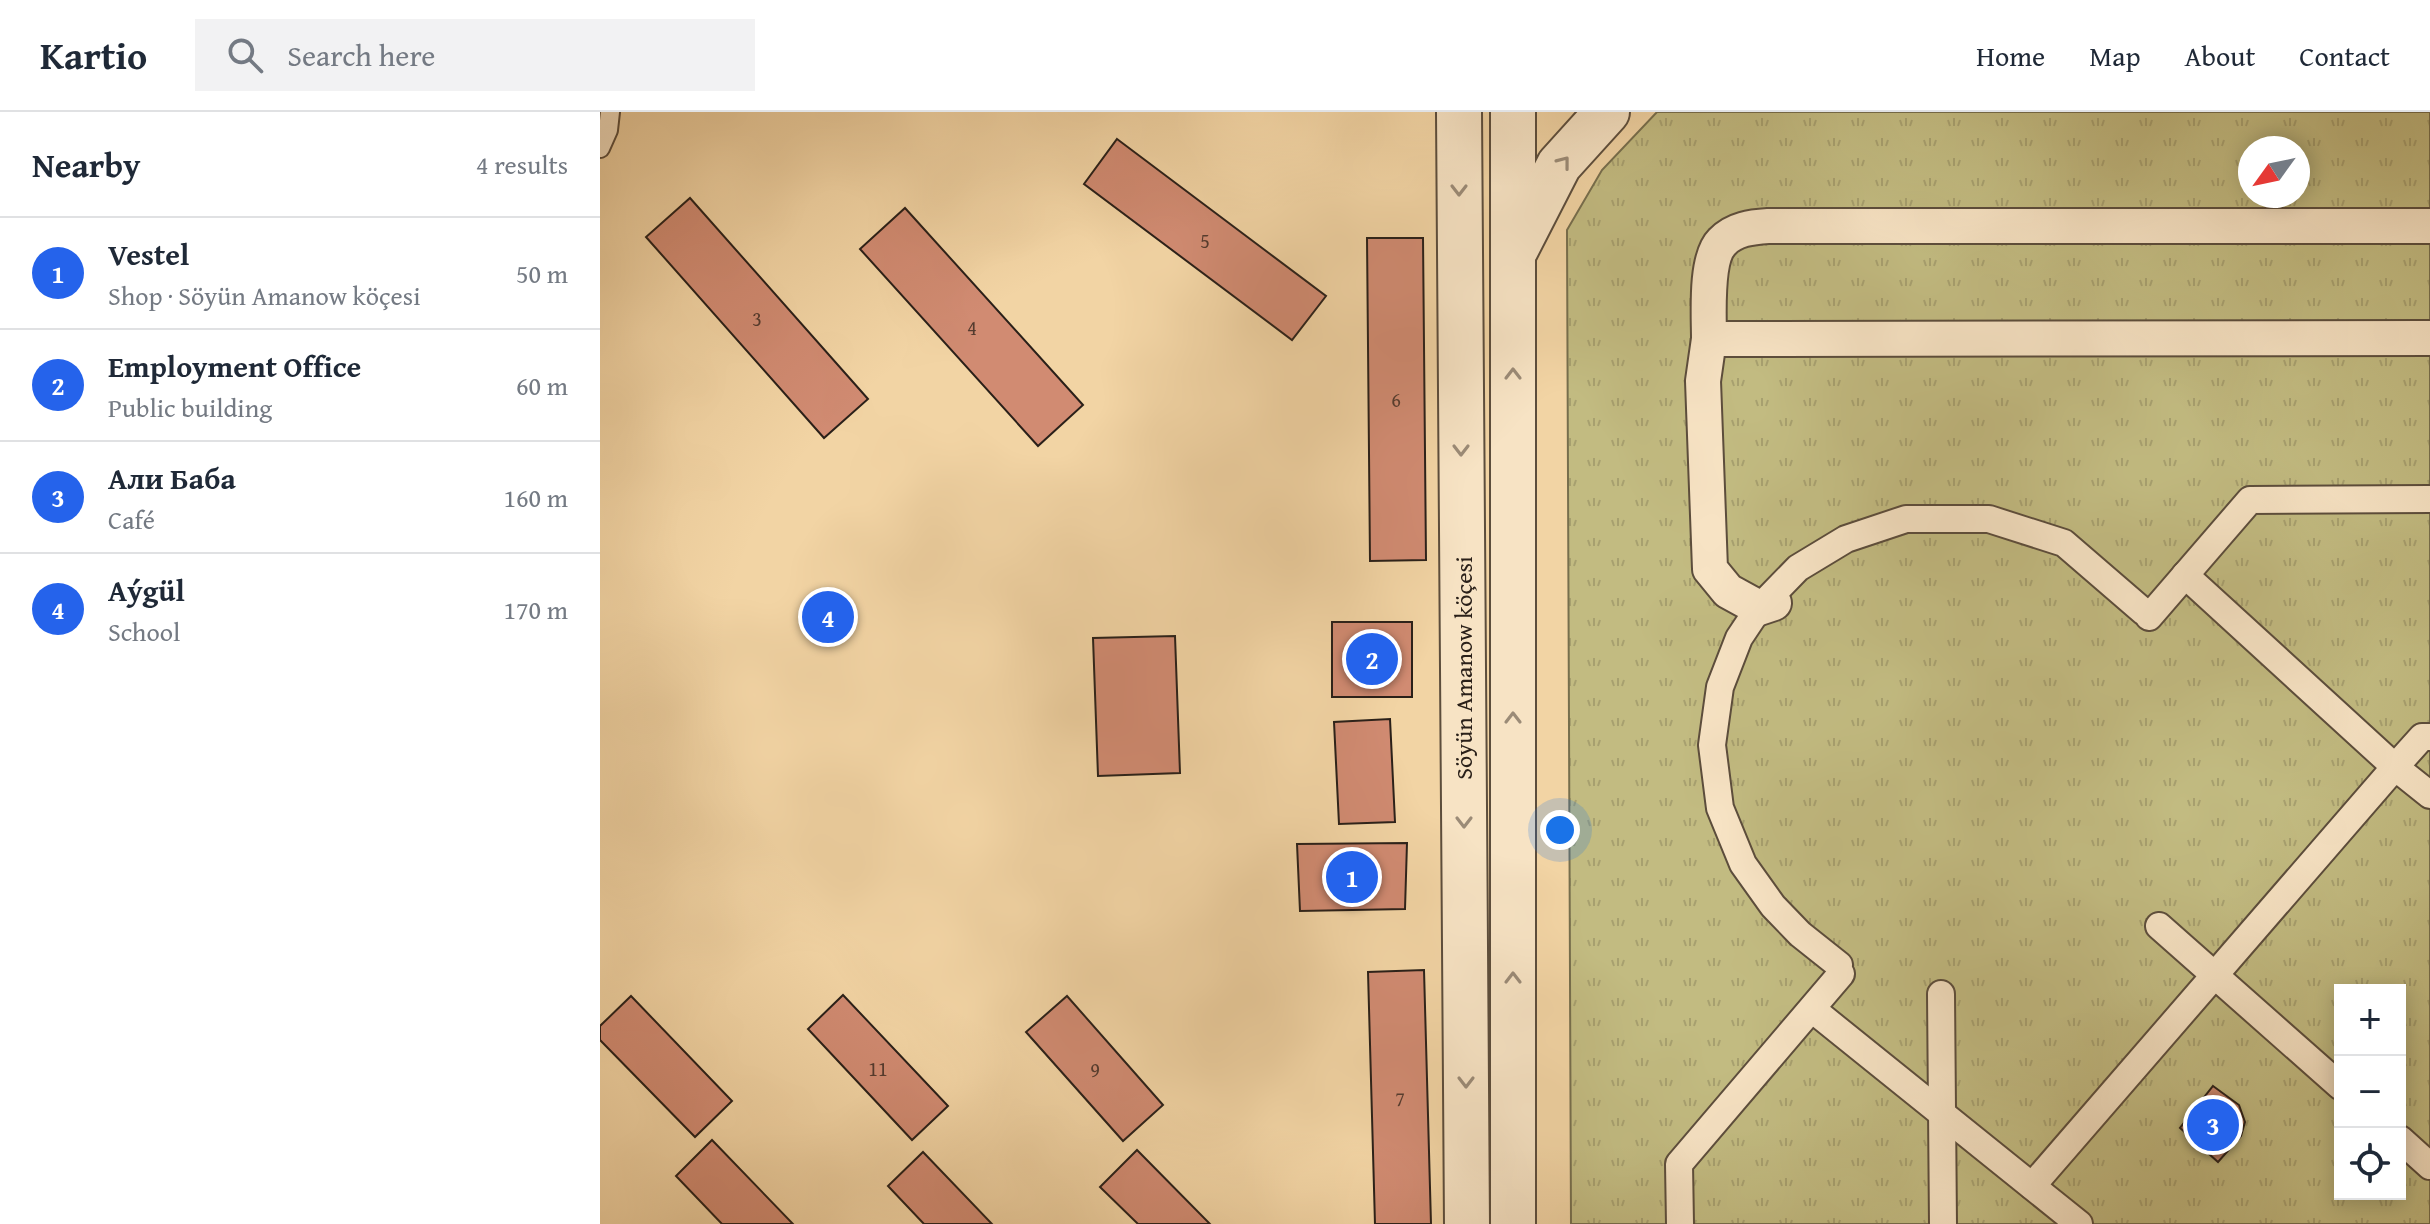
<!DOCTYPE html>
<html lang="en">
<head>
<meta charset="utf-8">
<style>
  body { margin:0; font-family:"Gentium Book Plus",serif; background:#f2f2f3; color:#1f2937 }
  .controls { position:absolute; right:24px; bottom:24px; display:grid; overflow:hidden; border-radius:0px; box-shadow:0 4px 20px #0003 }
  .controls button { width:72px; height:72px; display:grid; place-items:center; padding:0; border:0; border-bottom:2px solid #e0e1e3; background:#fff; color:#1f2937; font:40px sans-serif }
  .compass { position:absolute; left:1638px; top:24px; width:72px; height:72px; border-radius:50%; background:#fff; box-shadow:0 4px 20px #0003; rotate:237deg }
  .you { position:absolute; left:960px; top:718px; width:28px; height:28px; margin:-20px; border:6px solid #fff; border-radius:50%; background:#1a73e8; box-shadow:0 0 0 12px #1a73e833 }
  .badge { display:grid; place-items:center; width:52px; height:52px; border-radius:50%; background:#2563eb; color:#fff; font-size:26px; font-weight:700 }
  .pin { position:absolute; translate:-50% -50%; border:4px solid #fff; box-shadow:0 2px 8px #0006 }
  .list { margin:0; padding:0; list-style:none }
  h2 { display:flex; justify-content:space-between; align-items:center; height:104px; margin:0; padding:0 32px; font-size:34px }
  h2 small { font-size:26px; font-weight:400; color:#747a83 }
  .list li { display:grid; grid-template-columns:52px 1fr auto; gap:24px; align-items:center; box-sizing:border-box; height:112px; padding:0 32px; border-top:2px solid #e0e1e3 }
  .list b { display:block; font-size:30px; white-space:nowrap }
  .list p { margin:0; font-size:26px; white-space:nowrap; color:#747a83 }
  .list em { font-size:26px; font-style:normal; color:#747a83 }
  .icon { flex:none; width:44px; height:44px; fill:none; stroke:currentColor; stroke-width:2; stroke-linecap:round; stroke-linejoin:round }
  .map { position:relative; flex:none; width:1830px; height:1112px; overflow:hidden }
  header { display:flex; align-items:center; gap:48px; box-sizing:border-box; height:112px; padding:0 40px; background:#fff; border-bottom:2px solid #e0e1e3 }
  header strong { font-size:38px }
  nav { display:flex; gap:44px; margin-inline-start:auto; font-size:28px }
  .search { width:560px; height:72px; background:#f2f2f3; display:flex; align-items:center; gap:20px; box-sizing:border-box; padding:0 28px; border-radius:0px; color:#747a83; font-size:30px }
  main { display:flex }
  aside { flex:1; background:#fff }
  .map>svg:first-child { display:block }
</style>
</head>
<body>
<header>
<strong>Kartio</strong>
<div class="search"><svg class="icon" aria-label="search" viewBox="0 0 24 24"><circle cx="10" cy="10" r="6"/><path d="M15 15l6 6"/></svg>Search here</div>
<nav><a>Home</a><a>Map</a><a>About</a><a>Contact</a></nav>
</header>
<main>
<aside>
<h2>Nearby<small>4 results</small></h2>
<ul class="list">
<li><span class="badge">1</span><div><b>Vestel</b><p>Shop · Söyün Amanow köçesi</p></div><em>50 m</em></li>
<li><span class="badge">2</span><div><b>Employment Office</b><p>Public building</p></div><em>60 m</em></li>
<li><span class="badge">3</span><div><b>Али Баба</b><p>Café</p></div><em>160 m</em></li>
<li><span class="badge">4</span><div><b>Aýgül</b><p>School</p></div><em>170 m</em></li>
</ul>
</aside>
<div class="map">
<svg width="1830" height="1112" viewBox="0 0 1830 1112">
  <defs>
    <pattern id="park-tufts" width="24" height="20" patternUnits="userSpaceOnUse" patternTransform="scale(2)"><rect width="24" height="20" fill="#c2bb81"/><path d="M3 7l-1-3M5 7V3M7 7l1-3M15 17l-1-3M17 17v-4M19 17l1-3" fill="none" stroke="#a7a06f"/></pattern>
  </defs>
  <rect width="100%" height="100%" fill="#f2d4a4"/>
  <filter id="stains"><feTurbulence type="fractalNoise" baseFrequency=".0025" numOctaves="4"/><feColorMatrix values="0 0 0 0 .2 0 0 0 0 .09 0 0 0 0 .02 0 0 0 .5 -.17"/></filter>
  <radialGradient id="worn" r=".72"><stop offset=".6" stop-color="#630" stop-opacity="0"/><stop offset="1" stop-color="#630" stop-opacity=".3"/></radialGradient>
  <!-- park -->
  <path fill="url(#park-tufts)" stroke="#766e4d" stroke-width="2" fill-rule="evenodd" d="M1057,0h773v1112h-859l-4,-994 35,-60zM1650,36h48v48h-48zM1740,878h60v204h-60z"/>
  <!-- building -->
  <g fill="#d18b72" stroke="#2a2019" stroke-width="2">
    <path d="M517,27l209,157 -34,44 -208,-156z"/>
    <path d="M90,86l178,201 -44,39 -178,-201z"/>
    <path d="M305,96l178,197 -45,41 -178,-197z"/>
    <path d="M767,126h56l3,322 -56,1z"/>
    <rect x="732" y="510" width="80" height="75"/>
    <path d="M575,524l5,137 -82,3 -5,-138z"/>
    <path d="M790,607l5,103 -56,2 -5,-102z"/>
    <path d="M807,731l-2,66 -105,2 -3,-67z"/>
    <path d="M824,858l7,254h-56l-7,-252z"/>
    <path d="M243,883l105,111 -36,34 -104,-111z"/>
    <path d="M31,884l101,105 -37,36 -95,-97v-14z"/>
    <path d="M467,884l96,109 -40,36 -97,-109z"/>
    <path d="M1613,974l26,19 6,17 -4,14 -23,26 -38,-34z"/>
    <path d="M112,1028l81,84h-71l-46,-48z"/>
    <path d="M537,1038l73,74h-72l-38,-37z"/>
    <path d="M323,1040l69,72h-68l-36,-38z"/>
  </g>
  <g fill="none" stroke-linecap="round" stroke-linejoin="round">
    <!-- service casing -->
    <g stroke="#5c4d3c" stroke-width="22">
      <path id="service" d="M0,36l8,-18 2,-18"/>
    </g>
    <!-- pedestrian casing -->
    <g stroke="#5c4d3c" stroke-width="30">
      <g id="pedestrian">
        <path d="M1585,463l210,192 27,-30h8"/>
        <path d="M1549,505l101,-117 180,-1"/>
        <path d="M1559,814l181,160"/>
        <path d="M1239,853l-39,-31 -27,-28 -30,-42 -23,-56 -8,-63 8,-58 19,-49 20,-30 39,-40 48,-29 60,-20h83l75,24 80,69"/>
        <path d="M1341,882l2,230"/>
        <path d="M1212,897l267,215"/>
        <path d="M1800,1027l30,27"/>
        <path d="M1432,1074l363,-419 35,28"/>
        <path d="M1080,1112l-1,-60 162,-190"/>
      </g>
    </g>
    <!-- minor casing -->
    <g stroke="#5c4d3c" stroke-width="38">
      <g id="minor">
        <path d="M1830,114h-662c-16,1 -34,3 -46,16 -17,17 -13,73 -13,97l721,-1"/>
        <path d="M1109,227l-6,42 7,188 18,22 31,17 15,-5"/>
      </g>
    </g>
    <!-- tertiary casing -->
    <g stroke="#5c4d3c" stroke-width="48">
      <g id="tertiary">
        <path d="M859,0l8,1112"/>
        <path d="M913,0v1112"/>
        <path d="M916,137l43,-84 48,-53"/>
      </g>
    </g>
    <!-- service -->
    <use href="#service" stroke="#f7e3c4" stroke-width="18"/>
    <!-- pedestrian -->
    <use href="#pedestrian" stroke="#f7e3c4" stroke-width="26"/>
    <!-- minor -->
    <use href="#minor" stroke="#f7e3c4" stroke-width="34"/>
    <!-- tertiary -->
    <use href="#tertiary" stroke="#f7e3c4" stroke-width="44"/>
  </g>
  <!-- one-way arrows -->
  <defs><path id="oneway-chevron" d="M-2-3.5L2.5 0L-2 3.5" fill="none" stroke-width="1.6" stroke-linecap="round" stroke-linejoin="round" transform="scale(2)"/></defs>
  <g stroke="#9b8b77">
    <use href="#oneway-chevron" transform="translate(964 50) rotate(-52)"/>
    <use href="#oneway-chevron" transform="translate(859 78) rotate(90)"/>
    <use href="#oneway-chevron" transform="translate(913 262) rotate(-90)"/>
    <use href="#oneway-chevron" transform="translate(861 338) rotate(90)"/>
    <use href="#oneway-chevron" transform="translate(913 606) rotate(-90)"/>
    <use href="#oneway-chevron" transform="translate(864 710) rotate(90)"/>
    <use href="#oneway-chevron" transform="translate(913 866) rotate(-90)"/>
    <use href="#oneway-chevron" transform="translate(866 970) rotate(90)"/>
  </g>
  <g text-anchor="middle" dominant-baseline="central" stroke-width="7" stroke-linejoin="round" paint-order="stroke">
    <!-- number labels -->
    <g font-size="20" fill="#543b2f">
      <text x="605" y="128">5</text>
      <text x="157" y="206">3</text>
      <text x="372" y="215">4</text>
      <text x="796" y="287">6</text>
      <text x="278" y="956">11</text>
      <text x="495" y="957">9</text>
      <text x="800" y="986">7</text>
    </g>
    <!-- street labels -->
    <g font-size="24" fill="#2a2019" stroke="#f7e3c4">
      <text transform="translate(863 556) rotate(-90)">Söyün Amanow köçesi</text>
    </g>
  </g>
  <rect width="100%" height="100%" filter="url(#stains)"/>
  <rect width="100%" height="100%" fill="url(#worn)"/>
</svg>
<div class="controls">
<button>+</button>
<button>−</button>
<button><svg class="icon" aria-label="locate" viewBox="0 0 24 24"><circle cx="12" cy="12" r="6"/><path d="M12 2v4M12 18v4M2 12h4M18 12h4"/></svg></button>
</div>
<svg class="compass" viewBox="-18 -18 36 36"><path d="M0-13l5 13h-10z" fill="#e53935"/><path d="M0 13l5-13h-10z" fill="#747a83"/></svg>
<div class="you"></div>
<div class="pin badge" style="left:752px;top:765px">1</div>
<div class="pin badge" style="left:772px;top:547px">2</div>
<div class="pin badge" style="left:1613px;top:1013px">3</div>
<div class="pin badge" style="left:228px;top:505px">4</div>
</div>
</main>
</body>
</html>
